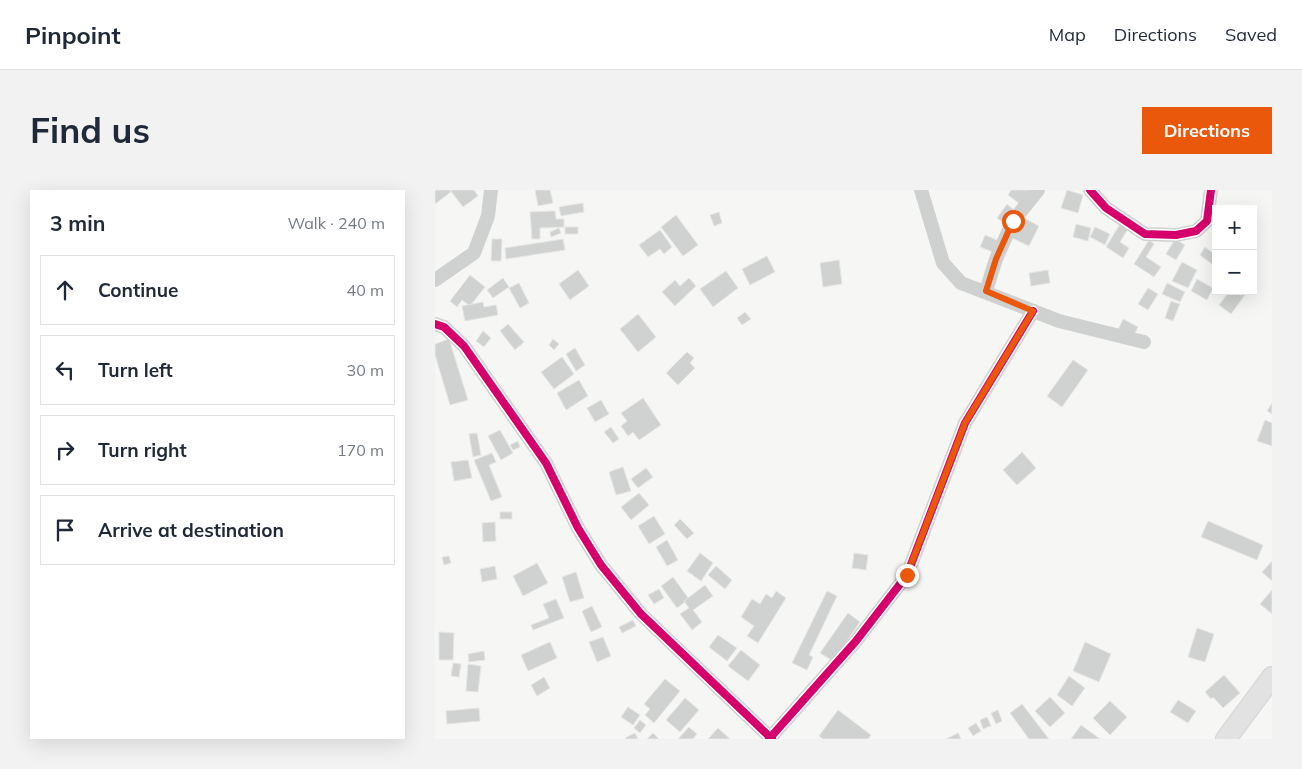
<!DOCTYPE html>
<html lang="en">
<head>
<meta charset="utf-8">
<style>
  body { margin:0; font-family:Mulish,sans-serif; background:#f2f2f3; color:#1f2937 }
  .controls { position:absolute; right:15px; top:15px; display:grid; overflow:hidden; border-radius:0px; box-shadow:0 5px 20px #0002 }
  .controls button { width:45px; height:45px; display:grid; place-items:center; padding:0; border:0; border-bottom:1px solid #e0e1e3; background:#fff; color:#1f2937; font:25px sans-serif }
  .stop { position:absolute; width:15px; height:15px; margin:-11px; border:4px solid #ea580c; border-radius:50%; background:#fff }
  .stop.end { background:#ea580c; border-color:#fff; box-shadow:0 1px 5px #0008 }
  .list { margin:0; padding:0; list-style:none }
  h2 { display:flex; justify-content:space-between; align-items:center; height:65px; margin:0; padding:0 20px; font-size:21px }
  h2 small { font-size:16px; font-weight:400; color:#747a83 }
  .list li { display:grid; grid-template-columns:32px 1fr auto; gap:15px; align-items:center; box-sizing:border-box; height:70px; margin:0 10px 10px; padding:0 10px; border:1px solid #e0e1e3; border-radius:0px }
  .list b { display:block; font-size:19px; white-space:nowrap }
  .list em { font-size:16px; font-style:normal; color:#747a83 }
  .icon { flex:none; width:28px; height:28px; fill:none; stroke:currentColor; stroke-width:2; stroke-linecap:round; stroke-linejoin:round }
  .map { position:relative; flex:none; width:837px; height:549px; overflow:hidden; border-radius:0px }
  header { display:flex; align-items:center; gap:30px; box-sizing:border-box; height:70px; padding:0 25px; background:#fff; border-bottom:1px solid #e0e1e3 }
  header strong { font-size:24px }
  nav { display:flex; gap:28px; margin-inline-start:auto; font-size:18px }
  .intro { display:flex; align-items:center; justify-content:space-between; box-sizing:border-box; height:120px; padding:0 30px }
  h1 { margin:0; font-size:35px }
  .button { padding:12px 22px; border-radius:0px; background:#ea580c; color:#fff; font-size:18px; font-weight:700 }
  main { display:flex; gap:30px; padding:0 30px }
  aside { flex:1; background:#fff; border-radius:0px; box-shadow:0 5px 20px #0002 }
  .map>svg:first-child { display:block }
</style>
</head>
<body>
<header>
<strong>Pinpoint</strong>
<nav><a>Map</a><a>Directions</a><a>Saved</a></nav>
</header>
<div class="intro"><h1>Find us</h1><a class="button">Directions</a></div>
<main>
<aside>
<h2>3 min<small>Walk · 240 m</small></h2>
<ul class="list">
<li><svg class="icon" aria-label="ahead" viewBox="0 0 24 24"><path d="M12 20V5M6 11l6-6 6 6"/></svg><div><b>Continue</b></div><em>40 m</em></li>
<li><svg class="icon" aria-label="left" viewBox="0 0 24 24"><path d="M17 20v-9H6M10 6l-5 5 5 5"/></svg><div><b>Turn left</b></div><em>30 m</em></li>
<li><svg class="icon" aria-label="right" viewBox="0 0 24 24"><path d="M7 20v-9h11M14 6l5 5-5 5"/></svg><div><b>Turn right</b></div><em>170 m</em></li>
<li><svg class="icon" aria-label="arrive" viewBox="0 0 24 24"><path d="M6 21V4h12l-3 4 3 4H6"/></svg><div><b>Arrive at destination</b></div></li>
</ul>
</aside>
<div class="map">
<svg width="837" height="549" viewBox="0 0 837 549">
  <rect width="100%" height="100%" fill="#f6f6f5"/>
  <!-- building -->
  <g fill="#d0d1d1" stroke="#e6e6e4">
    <path d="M0,0h15l1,2 -16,12z"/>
    <path d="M15,0h24l4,6 -15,11z"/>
    <path d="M100,0h15l3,13 -15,3z"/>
    <path d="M576,0h19l-10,14 -12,-9z"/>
    <path d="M632,0l16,5 -5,18 -17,-5z"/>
    <path d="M148,13l1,9 -23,4 -2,-9z"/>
    <path d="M572,14l8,7 -10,13 -8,-6z"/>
    <path d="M120,21l1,8h8v8l-24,1v11h-8l-2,-27z"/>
    <path d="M284,22l3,11 -8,3 -4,-11z"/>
    <path d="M241,25l22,30 -15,11 -22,-29z"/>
    <path d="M587,27l17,9 -10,20 -17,-8z"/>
    <path d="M641,34l15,4 -3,13 -15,-4z"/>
    <path d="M685,34l8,5 -8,13 9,6 -6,10 -17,-11z"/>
    <rect x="130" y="37" width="13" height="7"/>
    <path d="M660,37l15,7 -5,11 -15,-8z"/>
    <path d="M124,38l2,5 -10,4 -1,-5z"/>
    <path d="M225,40l12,17 -8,7 -4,-5 -12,8 -9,-12z"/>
    <path d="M550,45l12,5 -4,12 -13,-5z"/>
    <path d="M57,49h10l-1,22h-10z"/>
    <path d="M128,49l2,11 -59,9 -1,-11z"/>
    <path d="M740,49l10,6 -9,15 -10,-6z"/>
    <path d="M714,50l5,4 -8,13 15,10 -7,10 -20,-13z"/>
    <path d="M770,57l9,7 2,-3v16l-16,-12z"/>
    <path d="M332,66l8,16 -25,13 -8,-16z"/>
    <path d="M404,70l3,24 -19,3 -3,-24z"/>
    <path d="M747,72l15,8 -9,18 -16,-7z"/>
    <path d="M143,80l11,16 -19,14 -11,-16z"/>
    <path d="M613,80l2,13 -19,3 -2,-13z"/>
    <path d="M291,81l12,17 -25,19 -13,-18z"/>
    <path d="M35,85l15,12 -15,19 -8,-6 -5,7 -7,-6z"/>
    <path d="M68,88l6,9 -16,11 -6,-8z"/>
    <path d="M254,88l7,8 -21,20 -13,-14 13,-12 5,6z"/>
    <path d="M762,89l16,9 -6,12 -16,-9z"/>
    <path d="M84,93l10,20 -9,5 -11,-20z"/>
    <path d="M732,93l18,9 -5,10 -18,-8z"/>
    <path d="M713,98l10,6 -10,16 -10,-6z"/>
    <path d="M795,101l17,1 -16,22 -12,-9z"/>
    <path d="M736,111l9,3 -7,17 -8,-3z"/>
    <path d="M48,112l1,5 12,-2 2,10 -33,6 -3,-15z"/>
    <path d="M310,122l6,7 -9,6 -5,-7z"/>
    <path d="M203,124l18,23 -18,15 -18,-23z"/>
    <path d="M688,129l15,8 -5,10 -15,-7z"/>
    <path d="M73,134l16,18 -9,8 -15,-19z"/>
    <path d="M48,141l8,7 -7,9 -8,-6z"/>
    <path d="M14,149l19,61 -18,5 -15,-50v-11z"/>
    <path d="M118,149l6,5 -5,6 -5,-5z"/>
    <path d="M140,158l10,17 -9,6 -10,-17z"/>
    <path d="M252,162l7,6 -4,5 5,5 -17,17 -12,-12z"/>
    <path d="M127,167l12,17 -20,15 -13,-17z"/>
    <path d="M638,170l15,10 -26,37 -15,-11z"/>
    <path d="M144,190l9,16 -22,14 -9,-17z"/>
    <path d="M208,208l18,27 -22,15 -6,-8 -5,4 -7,-10 6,-5 -6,-8z"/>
    <path d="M166,210l8,14 -14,8 -8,-14z"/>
    <path d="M837,213v11l-5,-3z"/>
    <path d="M830,230l7,3v23l-15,-5z"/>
    <path d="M176,237l8,12 -6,4 -9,-11z"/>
    <path d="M65,240l13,23 -12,7 -13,-24z"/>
    <path d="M42,243l4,22 -8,2 -4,-23z"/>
    <path d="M83,251l2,6 -7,3 -3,-5z"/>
    <path d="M587,262l14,16 -19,17 -14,-15z"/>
    <path d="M57,263l4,9 -7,3 13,32 -11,4 -17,-41z"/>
    <path d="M33,270l4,18 -18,3 -3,-19z"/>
    <path d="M188,277l8,24 -15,4 -7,-23z"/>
    <path d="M211,278l7,9 -15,11 -7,-9z"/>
    <path d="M204,303l10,12 -18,15 -10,-13z"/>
    <rect x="65" y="322" width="12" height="7"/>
    <path d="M219,326l11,18 -16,10 -11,-18z"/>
    <path d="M245,329l14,14 -7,6 -13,-14z"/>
    <path d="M773,331l55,24 -6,15 -56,-23z"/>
    <path d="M60,332l1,19 -13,1 -1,-19z"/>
    <path d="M232,350l11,20 -11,6 -11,-19z"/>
    <path d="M265,363l13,10 -12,18 -14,-10z"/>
    <path d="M419,363l14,2 -2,15 -14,-2z"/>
    <path d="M14,366l2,7 -7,2 -2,-8z"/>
    <path d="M837,371v20l-10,-9z"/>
    <path d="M102,373l11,20 -25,13 -10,-20z"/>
    <path d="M60,376l2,13 -15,3 -2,-13z"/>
    <path d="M281,376l16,14 -7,9 -17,-14z"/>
    <path d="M141,382l8,26 -14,4 -8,-25z"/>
    <path d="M238,387l16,22 -12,9 -16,-22z"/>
    <path d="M270,395l8,11 -20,14 9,12 -10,8 -12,-16 9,-6 -5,-7z"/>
    <path d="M224,399l5,9 -10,6 -6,-9z"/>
    <path d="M837,400v24l-12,-10z"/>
    <path d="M341,401l10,7 -28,45 -11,-7 7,-10 -13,-9 11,-18 8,5 6,-10 6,4z"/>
    <path d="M392,401l10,5 -28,59 4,2 -6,13 -15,-7z"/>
    <path d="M121,409l8,19 -31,12 -2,-5 18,-7 -6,-14z"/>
    <path d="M157,416l10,21 -11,5 -9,-21z"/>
    <path d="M413,423l12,9 -27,39 -13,-8z"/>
    <path d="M198,430l3,6 -14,7 -3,-6z"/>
    <path d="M762,438l17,6 -9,28 -17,-5z"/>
    <path d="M4,442l15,1 -1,27h-14z"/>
    <path d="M283,445l19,13 -10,13 -18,-14z"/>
    <path d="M168,447l8,19 -14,6 -8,-20z"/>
    <path d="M115,452l7,16 -29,13 -7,-16z"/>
    <path d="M650,452l26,12 -12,28 -26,-11z"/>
    <path d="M306,460l19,15 -12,16 -20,-15z"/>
    <path d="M49,461l1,9 -16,2 -1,-8z"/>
    <path d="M18,473l8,1 -2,13 -8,-1z"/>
    <path d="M33,474l13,2 -3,26 -12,-1z"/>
    <path d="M789,485l16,18 -17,15 -10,-11 -2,2 -6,-7z"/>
    <path d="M634,486l16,12 -13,18 -15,-11z"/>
    <path d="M109,487l6,11 -13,8 -6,-11z"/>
    <path d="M230,489l15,12 -26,32 -9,-8 5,-6 -6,-5z"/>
    <path d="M615,507l15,16 -15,14 -15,-16z"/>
    <path d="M250,508l14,12 -19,22 -14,-12z"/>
    <path d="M743,510l18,11 -8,12 -18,-11z"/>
    <path d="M675,511l17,16 -17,18 -17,-17z"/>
    <path d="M587,514l27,35h-20l-19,-26z"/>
    <path d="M193,517l12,8 -7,10 -12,-8z"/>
    <path d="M44,518l1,13 -33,3 -1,-13z"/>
    <path d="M403,520l33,25 -3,4h-45l-4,-3z"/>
    <path d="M563,520l4,11 -6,3 -5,-11z"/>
    <path d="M552,527l4,9 -8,3 -3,-9z"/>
    <path d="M205,530l6,5 -6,8 -6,-5z"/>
    <path d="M541,533l5,8 -8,5 -5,-8z"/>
    <path d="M646,535l19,14h-29z"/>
    <path d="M254,537l8,7 -4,5h-15z"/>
    <path d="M283,538l12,11h-22z"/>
    <path d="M200,543l3,6h-12l-1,-1z"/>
    <path d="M218,543l6,6h-12z"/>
    <path d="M523,543l3,6h-15z"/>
  </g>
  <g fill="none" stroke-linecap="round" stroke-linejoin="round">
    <!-- secondary casing -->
    <g stroke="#d2d4d4" stroke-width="22">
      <path id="secondary" d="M791,549l46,-62"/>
    </g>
    <!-- street -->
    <g stroke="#cfd1d1" stroke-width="14">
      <path d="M486,0l22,73 18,20 98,38 85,21"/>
      <path d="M655,0l16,18 39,26 31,1 20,-4 11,-10 4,-31"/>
      <path d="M0,90l39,-27 14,-37 3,-26"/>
      <path d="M551,101l10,-32 17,-38 25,-31"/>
      <path d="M0,134l9,3 20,19 82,117 32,65 23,37 40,49 131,125"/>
      <path d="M334,549l87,-98 51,-66 58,-152 68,-112"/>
    </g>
    <!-- secondary -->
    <use href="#secondary" stroke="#e2e2e3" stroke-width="20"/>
    <!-- cycleway casing -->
    <g stroke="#fff" stroke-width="11">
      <g id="cycleway">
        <path d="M655,0l16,18 39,26 31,1 20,-4 11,-10 4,-31"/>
        <path d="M0,134l9,3 20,19 82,117 32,65 23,37 40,49 131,125"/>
        <path d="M334,549l87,-98 51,-66 58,-152 68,-112"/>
      </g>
    </g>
    <!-- cycleway -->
    <use href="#cycleway" stroke="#d6006c" stroke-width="8"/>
  </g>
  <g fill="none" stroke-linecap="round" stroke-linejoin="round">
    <!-- route -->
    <path stroke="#ea580c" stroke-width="6" d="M472,385l58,-152 68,-112 -47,-20 10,-32 17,-38"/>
  </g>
</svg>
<div class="controls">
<button>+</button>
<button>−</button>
</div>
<div class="stop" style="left:578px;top:31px"></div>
<div class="stop end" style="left:472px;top:385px"></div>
</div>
</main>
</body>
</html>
